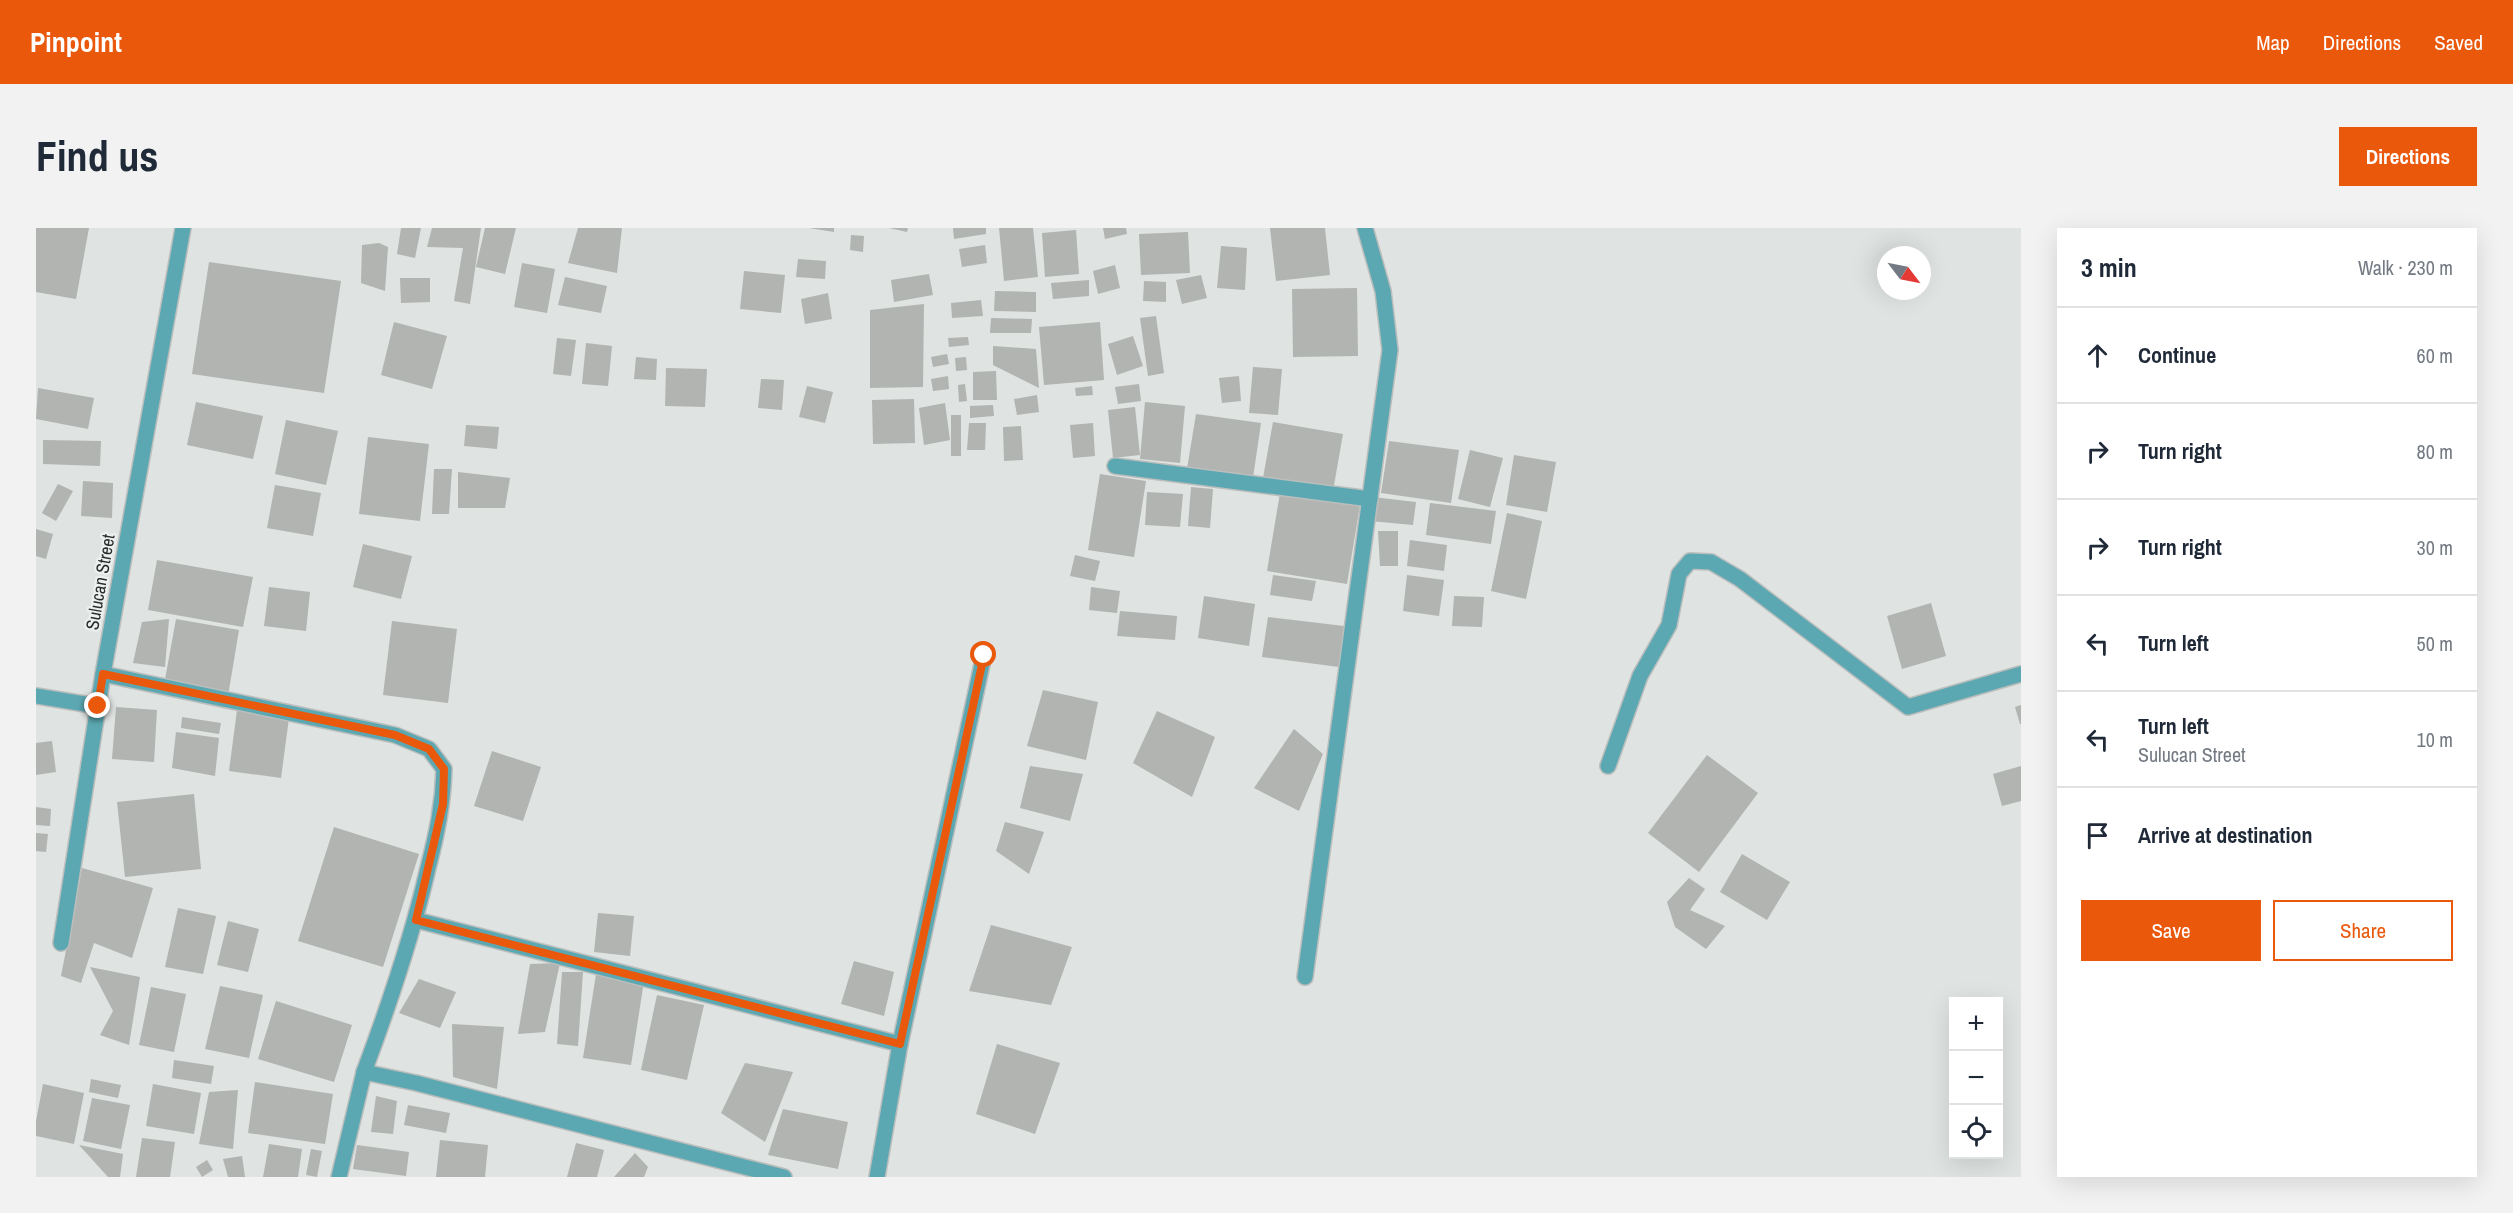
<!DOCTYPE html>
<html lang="en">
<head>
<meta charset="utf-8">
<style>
  body { margin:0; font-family:"Archivo Narrow",sans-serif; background:#f2f2f3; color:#1f2937 }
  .controls { position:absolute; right:18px; bottom:18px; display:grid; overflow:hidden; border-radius:0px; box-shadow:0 6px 24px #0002 }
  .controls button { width:54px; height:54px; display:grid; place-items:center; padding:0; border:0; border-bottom:2px solid #e0e1e3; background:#fff; color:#1f2937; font:30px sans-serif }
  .compass { position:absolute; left:1841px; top:18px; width:54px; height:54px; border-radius:50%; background:#fff; box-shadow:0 6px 24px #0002; rotate:122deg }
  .stop { position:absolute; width:18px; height:18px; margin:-14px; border:4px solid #ea580c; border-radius:50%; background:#fff }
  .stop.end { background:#ea580c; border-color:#fff; box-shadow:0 2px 6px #0008 }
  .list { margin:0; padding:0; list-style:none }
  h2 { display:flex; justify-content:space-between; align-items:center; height:78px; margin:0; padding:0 24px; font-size:26px }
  h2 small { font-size:20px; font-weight:400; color:#747a83 }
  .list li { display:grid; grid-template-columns:39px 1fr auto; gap:18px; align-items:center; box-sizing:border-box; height:96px; padding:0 24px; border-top:2px solid #e0e1e3 }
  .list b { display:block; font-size:22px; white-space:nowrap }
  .list p { margin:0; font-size:20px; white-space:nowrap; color:#747a83 }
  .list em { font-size:20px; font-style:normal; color:#747a83 }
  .actions { display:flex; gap:12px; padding:18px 24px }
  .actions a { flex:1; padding:14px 0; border:2px solid #ea580c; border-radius:0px; text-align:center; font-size:21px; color:#ea580c }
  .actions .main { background:#ea580c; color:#fff }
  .icon { flex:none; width:33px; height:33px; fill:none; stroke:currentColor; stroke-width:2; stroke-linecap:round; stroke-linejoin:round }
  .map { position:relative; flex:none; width:1985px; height:949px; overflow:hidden; border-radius:0px }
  header { display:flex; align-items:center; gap:36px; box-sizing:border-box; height:84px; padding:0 30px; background:#ea580c; color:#fff }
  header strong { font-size:28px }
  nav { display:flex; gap:33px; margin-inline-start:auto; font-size:21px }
  .intro { display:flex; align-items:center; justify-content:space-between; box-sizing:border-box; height:144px; padding:0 36px }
  h1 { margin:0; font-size:42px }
  .button { padding:15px 27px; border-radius:0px; background:#ea580c; color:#fff; font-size:21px; font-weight:700 }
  main { display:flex; gap:36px; padding:0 36px }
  aside { flex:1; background:#fff; border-radius:0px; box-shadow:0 6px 24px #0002 }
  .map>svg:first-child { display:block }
</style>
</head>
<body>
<header>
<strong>Pinpoint</strong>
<nav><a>Map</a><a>Directions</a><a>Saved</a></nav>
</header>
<div class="intro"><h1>Find us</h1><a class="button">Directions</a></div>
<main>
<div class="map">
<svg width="1985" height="949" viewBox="0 0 1985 949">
  <rect width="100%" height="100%" fill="#dfe3e1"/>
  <!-- building -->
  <g fill="#b1b4b1">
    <path d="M0,0h53l-13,71 -40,-7z"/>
    <path d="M365,0h20l-6,30 -18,-4z"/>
    <path d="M396,0h49l-11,76 -16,-3 9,-53 -36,-1z"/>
    <path d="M449,0h31l-11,46 -29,-7z"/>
    <path d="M542,0h44l-5,45 -49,-10z"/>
    <path d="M773,0h25v4z"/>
    <path d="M853,0h19l-1,4z"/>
    <path d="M917,0h33v6l-32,5z"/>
    <path d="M963,0h34l5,49 -34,4z"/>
    <path d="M1067,0h23l1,6 -22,5z"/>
    <path d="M1234,0h55l5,47 -54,6z"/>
    <path d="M1040,2l3,44 -34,3 -3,-44z"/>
    <path d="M1152,4l2,41 -49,2 -2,-41z"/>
    <path d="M815,7l13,1 -1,16 -13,-2z"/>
    <path d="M343,15l9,4 -3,44 -24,-8 1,-38z"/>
    <path d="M949,17l2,18 -25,4 -3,-18z"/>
    <path d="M1185,18l26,2 -2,42 -28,-2z"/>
    <path d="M762,31l28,2 -1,18 -29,-2z"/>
    <path d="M173,34l132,19 -17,112 -132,-19z"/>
    <path d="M486,35l33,6 -8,44 -33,-6z"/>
    <path d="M1079,37l5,23 -22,6 -5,-23z"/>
    <path d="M708,43l41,4 -4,38 -41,-4z"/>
    <path d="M893,46l4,21 -39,7 -3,-22z"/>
    <path d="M1165,47l6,23 -25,6 -6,-24z"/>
    <path d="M529,49l42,9 -6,27 -43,-8z"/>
    <path d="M364,50h30v24l-29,1z"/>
    <path d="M1053,52v16l-36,3 -2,-16z"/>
    <path d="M1108,53l22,1v20l-23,-1z"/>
    <path d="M1321,60l1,68 -65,1 -1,-68z"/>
    <path d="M959,63l41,1v20l-42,-1z"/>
    <path d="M792,65l4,26 -27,5 -4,-25z"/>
    <path d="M945,72l2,16 -31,2 -1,-15z"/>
    <path d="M888,76l-1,83 -53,1v-78z"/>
    <path d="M1120,88l8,57 -16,3 -8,-58z"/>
    <path d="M955,90l41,1 -1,14h-41z"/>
    <path d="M358,94l53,14 -15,53 -51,-14z"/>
    <path d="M1064,94l4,58 -60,5 -5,-58z"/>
    <path d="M1097,108l10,30 -26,9 -9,-31z"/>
    <path d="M932,109l1,8 -20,2 -1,-9z"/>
    <path d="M521,110l19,2 -5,36 -18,-2z"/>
    <path d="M550,115l26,3 -4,40 -26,-2z"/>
    <path d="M957,118l43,3 3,39 -46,-23z"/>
    <path d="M911,126l2,10 -16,3 -2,-10z"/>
    <path d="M600,129l21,2 -1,21 -22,-1z"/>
    <path d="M930,129l1,13 -11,1 -1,-13z"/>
    <path d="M1217,139l29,2 -4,46 -29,-2z"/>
    <path d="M630,140l41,1 -2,38 -40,-1z"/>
    <path d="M960,143l1,29h-24v-28z"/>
    <path d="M912,148l1,13 -16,2 -2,-12z"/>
    <path d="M1203,148l2,25 -19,2 -3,-25z"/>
    <path d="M725,151l23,1 -2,30 -24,-2z"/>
    <path d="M929,156l2,17 -8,1 -1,-17z"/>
    <path d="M1103,156l2,17 -23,3 -3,-17z"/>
    <path d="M771,158l26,6 -8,31 -26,-6z"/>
    <path d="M1056,158l1,9 -17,1 -1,-8z"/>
    <path d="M2,160l56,10 -6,31 -52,-10z"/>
    <path d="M1001,167l2,17 -22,3 -3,-16z"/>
    <path d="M878,171l1,44 -42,1 -1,-44z"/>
    <path d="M160,174l67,14 -10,43 -66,-14z"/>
    <path d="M1109,174l40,4 -5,57 -40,-4z"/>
    <path d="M909,175l5,37 -26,5 -5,-37z"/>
    <path d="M957,177l1,11 -24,2v-12z"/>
    <path d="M1099,179l5,48 -27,3 -5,-48z"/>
    <path d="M1160,186l65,9 -8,55 -66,-9z"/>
    <rect x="915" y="187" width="10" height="41"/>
    <path d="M250,192l52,11 -12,54 -51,-11z"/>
    <path d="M1237,194l70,12 -10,57 -70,-13z"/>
    <path d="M933,195h17l-1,27h-18z"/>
    <path d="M1057,195l2,33 -22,2 -3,-33z"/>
    <path d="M430,197l33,2 -2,22 -33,-3z"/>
    <path d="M985,198l2,34 -19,1 -1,-34z"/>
    <path d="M332,209l61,7 -9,77 -61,-7z"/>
    <path d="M7,212l58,1 -1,25 -57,-2z"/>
    <path d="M1353,213l70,9 -8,53 -70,-10z"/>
    <path d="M1434,222l33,8 -13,49 -32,-8z"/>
    <path d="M1478,227l42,7 -9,50 -41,-7z"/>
    <path d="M398,241h18l-3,45h-17z"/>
    <path d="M422,244l52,6 -5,30h-47z"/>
    <path d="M1064,246l46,7 -12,76 -46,-7z"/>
    <path d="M47,253l30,2 -1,35 -31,-2z"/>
    <path d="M22,256l15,7 -17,30 -14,-8z"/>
    <path d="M239,257l46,8 -8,43 -46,-8z"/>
    <path d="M1155,259l22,2 -3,39 -22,-2z"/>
    <path d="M1111,264l36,2 -3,33 -35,-2z"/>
    <path d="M1244,265l80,12 -13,79 -80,-13z"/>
    <path d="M1336,269l44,5 -3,23 -43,-4z"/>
    <path d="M1394,275l66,8 -5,33 -65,-9z"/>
    <path d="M1471,285l35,8 -16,78 -35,-8z"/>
    <path d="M0,301l17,5 -7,25 -10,-3z"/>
    <path d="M1342,303h20v35h-18z"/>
    <path d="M1374,312l37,5 -3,26 -37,-5z"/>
    <path d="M327,316l49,12 -11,43 -48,-12z"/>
    <path d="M1039,327l25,6 -5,20 -25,-5z"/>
    <path d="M121,332l96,17 -10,50 -95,-17z"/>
    <path d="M1237,347l43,6 -4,20 -42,-6z"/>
    <path d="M1371,347l37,5 -5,36 -36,-5z"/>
    <path d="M233,359l41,5 -4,39 -42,-5z"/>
    <path d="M1055,359l29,4 -3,22 -28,-3z"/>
    <path d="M1168,368l51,8 -6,42 -51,-8z"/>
    <path d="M1418,368l30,1 -2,30 -30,-1z"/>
    <path d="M1895,375l15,53 -44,13 -15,-53z"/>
    <path d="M1084,383l57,5 -2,24 -58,-4z"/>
    <path d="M1232,389l76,9 -5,41 -77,-10z"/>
    <path d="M133,391l-4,48 -32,-4 9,-41z"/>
    <path d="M140,391l63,11 -11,66 -64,-11z"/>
    <path d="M356,393l65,8 -9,74 -65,-8z"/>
    <path d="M1007,462l55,12 -12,58 -59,-14z"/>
    <path d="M1985,477v19h-1l-5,-17z"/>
    <path d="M80,479l41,3 -3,52 -42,-3z"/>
    <path d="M201,482l52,8 -8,60 -52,-7z"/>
    <path d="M1121,483l58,26 -23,60 -59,-34z"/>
    <path d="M146,489l39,6 -2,11 -38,-6z"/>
    <path d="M1258,501l29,25 -24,57 -45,-23z"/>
    <path d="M140,504l43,6 -4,38 -43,-8z"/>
    <path d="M16,513l4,31 -20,3v-32z"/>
    <path d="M456,523l49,16 -18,54 -49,-15z"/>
    <path d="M1671,527l51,38 -59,79 -51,-39z"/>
    <path d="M994,538l53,8 -13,47 -50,-13z"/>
    <path d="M1985,538v35l-19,5 -9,-32z"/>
    <path d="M158,566l7,75 -76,8 -8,-75z"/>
    <path d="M0,579l15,2 -1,17 -14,-1z"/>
    <path d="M969,594l39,10 -15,42 -33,-23z"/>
    <path d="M298,599l85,27 -36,113 -85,-26z"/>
    <path d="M0,605l12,1 -2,18 -10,-1z"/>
    <path d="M1706,626l48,28 -23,38 -47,-28z"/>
    <path d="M46,640l71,20 -21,70 -38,-15 -13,40 -20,-7z"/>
    <path d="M1653,650l16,11 -15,21 35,16 -19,23 -31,-22 -8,-25z"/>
    <path d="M142,680l38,8 -13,58 -38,-7z"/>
    <path d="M562,685l36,3 -4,40 -36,-4z"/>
    <path d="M192,693l31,8 -11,43 -31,-7z"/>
    <path d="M955,697l81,22 -21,58 -82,-14z"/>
    <path d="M818,733l40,11 -10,44 -43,-12z"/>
    <path d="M524,735l-15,69 -27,2 12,-70z"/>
    <path d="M54,739l50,10 -11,68 -29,-10 13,-24z"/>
    <path d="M526,744h21l-5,74 -21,-2z"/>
    <path d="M560,746l48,7 -13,84 -48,-7z"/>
    <path d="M383,751l37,13 -16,36 -41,-15z"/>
    <path d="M184,758l43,9 -14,63 -44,-9z"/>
    <path d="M115,759l35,7 -12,58 -35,-7z"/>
    <path d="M621,767l47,10 -17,75 -46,-10z"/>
    <path d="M240,773l76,24 -18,57 -76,-23z"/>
    <path d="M416,796l52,3 -7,62 -44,-12z"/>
    <path d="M961,816l63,19 -25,71 -59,-20z"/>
    <path d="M138,832l40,6 -3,18 -39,-6z"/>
    <path d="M709,835l48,9 -28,70 -44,-29z"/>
    <path d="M55,851l30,6 -3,13 -29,-6z"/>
    <path d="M219,854l78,12 -8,50 -77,-11z"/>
    <path d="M7,856l41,9 -10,51 -38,-8v-15z"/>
    <path d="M117,856l48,9 -7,41 -48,-8z"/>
    <path d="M202,862l-5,59 -34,-5 10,-52z"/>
    <path d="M340,868l21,5 -4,33 -22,-2z"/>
    <path d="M56,870l38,7 -9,44 -38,-8z"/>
    <path d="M372,877l42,8 -4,20 -42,-8z"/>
    <path d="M747,881l65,13 -10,47 -70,-14z"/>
    <path d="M106,910l33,4 -5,35h-34z"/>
    <path d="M404,912l48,5 -3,32h-49z"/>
    <path d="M540,915l28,7 -7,27h-30z"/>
    <path d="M233,916l33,5 -4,28h-35z"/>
    <path d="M43,917l44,9 -3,23h-12z"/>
    <path d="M321,917l52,7 -3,24 -53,-7z"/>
    <path d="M275,921l11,2 -5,26 -11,-2z"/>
    <path d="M599,925l13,14 -4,10h-30z"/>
    <path d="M206,928l3,21h-17l-5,-18z"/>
    <path d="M171,932l6,10 -11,7 -6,-10z"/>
  </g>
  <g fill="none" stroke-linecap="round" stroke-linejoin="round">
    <!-- service casing -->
    <g stroke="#bbbebd" stroke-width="18">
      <path id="service" d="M0,468l61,10"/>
    </g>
    <!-- minor casing -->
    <g stroke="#bbbebd" stroke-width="18">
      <g id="minor">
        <path d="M1079,238l255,33"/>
        <path d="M67,446l292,61 34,14 15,20c-1,36 -7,64 -16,99 -16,70 -39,137 -64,204l52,11 368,94"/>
        <path d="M1572,538l32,-90 29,-51 10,-51 11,-13 21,1 29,17 168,128 113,-33"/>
        <path d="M380,692l484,124 -23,133"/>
        <path d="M25,715l42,-269 80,-446"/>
        <path d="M1269,749l85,-627 -7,-59 -18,-63"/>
        <path d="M864,816l84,-389"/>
        <path d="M303,949l25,-105"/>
      </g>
    </g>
    <!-- service -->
    <use href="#service" stroke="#5ca8b2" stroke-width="15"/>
    <!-- minor -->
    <use href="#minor" stroke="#5ca8b2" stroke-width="15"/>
  </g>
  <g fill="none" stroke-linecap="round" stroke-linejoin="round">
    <!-- route -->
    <path stroke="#ea580c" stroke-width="8" d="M62,478l5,-32 292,61 34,14 15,20 -1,35 -27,116 484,124 84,-389"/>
  </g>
  <g text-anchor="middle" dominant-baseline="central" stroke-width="4.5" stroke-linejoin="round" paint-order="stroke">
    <!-- street labels -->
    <g font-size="18" fill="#2a2c2b" stroke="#ecf0ee">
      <text transform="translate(64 354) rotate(-80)">Sulucan Street</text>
    </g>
  </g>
</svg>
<div class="controls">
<button>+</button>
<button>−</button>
<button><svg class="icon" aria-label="locate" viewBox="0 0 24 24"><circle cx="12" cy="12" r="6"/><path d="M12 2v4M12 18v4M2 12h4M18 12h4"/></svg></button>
</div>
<svg class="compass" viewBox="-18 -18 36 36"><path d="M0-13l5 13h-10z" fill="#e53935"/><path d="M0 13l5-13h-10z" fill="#747a83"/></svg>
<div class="stop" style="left:948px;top:427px"></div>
<div class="stop end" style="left:62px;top:478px"></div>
</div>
<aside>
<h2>3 min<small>Walk · 230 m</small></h2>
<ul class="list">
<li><svg class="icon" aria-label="ahead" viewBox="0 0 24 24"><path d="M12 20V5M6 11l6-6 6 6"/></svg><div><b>Continue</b></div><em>60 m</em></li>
<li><svg class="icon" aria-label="right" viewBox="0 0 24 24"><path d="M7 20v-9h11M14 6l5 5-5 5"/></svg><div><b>Turn right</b></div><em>80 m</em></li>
<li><svg class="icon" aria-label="right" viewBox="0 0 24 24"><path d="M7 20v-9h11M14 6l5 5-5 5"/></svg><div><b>Turn right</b></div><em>30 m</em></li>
<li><svg class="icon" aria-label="left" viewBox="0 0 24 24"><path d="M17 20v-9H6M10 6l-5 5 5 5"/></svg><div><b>Turn left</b></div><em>50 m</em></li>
<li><svg class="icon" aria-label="left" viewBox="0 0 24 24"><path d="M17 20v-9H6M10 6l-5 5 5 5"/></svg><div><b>Turn left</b><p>Sulucan Street</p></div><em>10 m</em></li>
<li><svg class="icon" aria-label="arrive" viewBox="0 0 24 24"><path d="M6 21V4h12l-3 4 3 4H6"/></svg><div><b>Arrive at destination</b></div></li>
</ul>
<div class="actions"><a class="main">Save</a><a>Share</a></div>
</aside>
</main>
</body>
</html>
